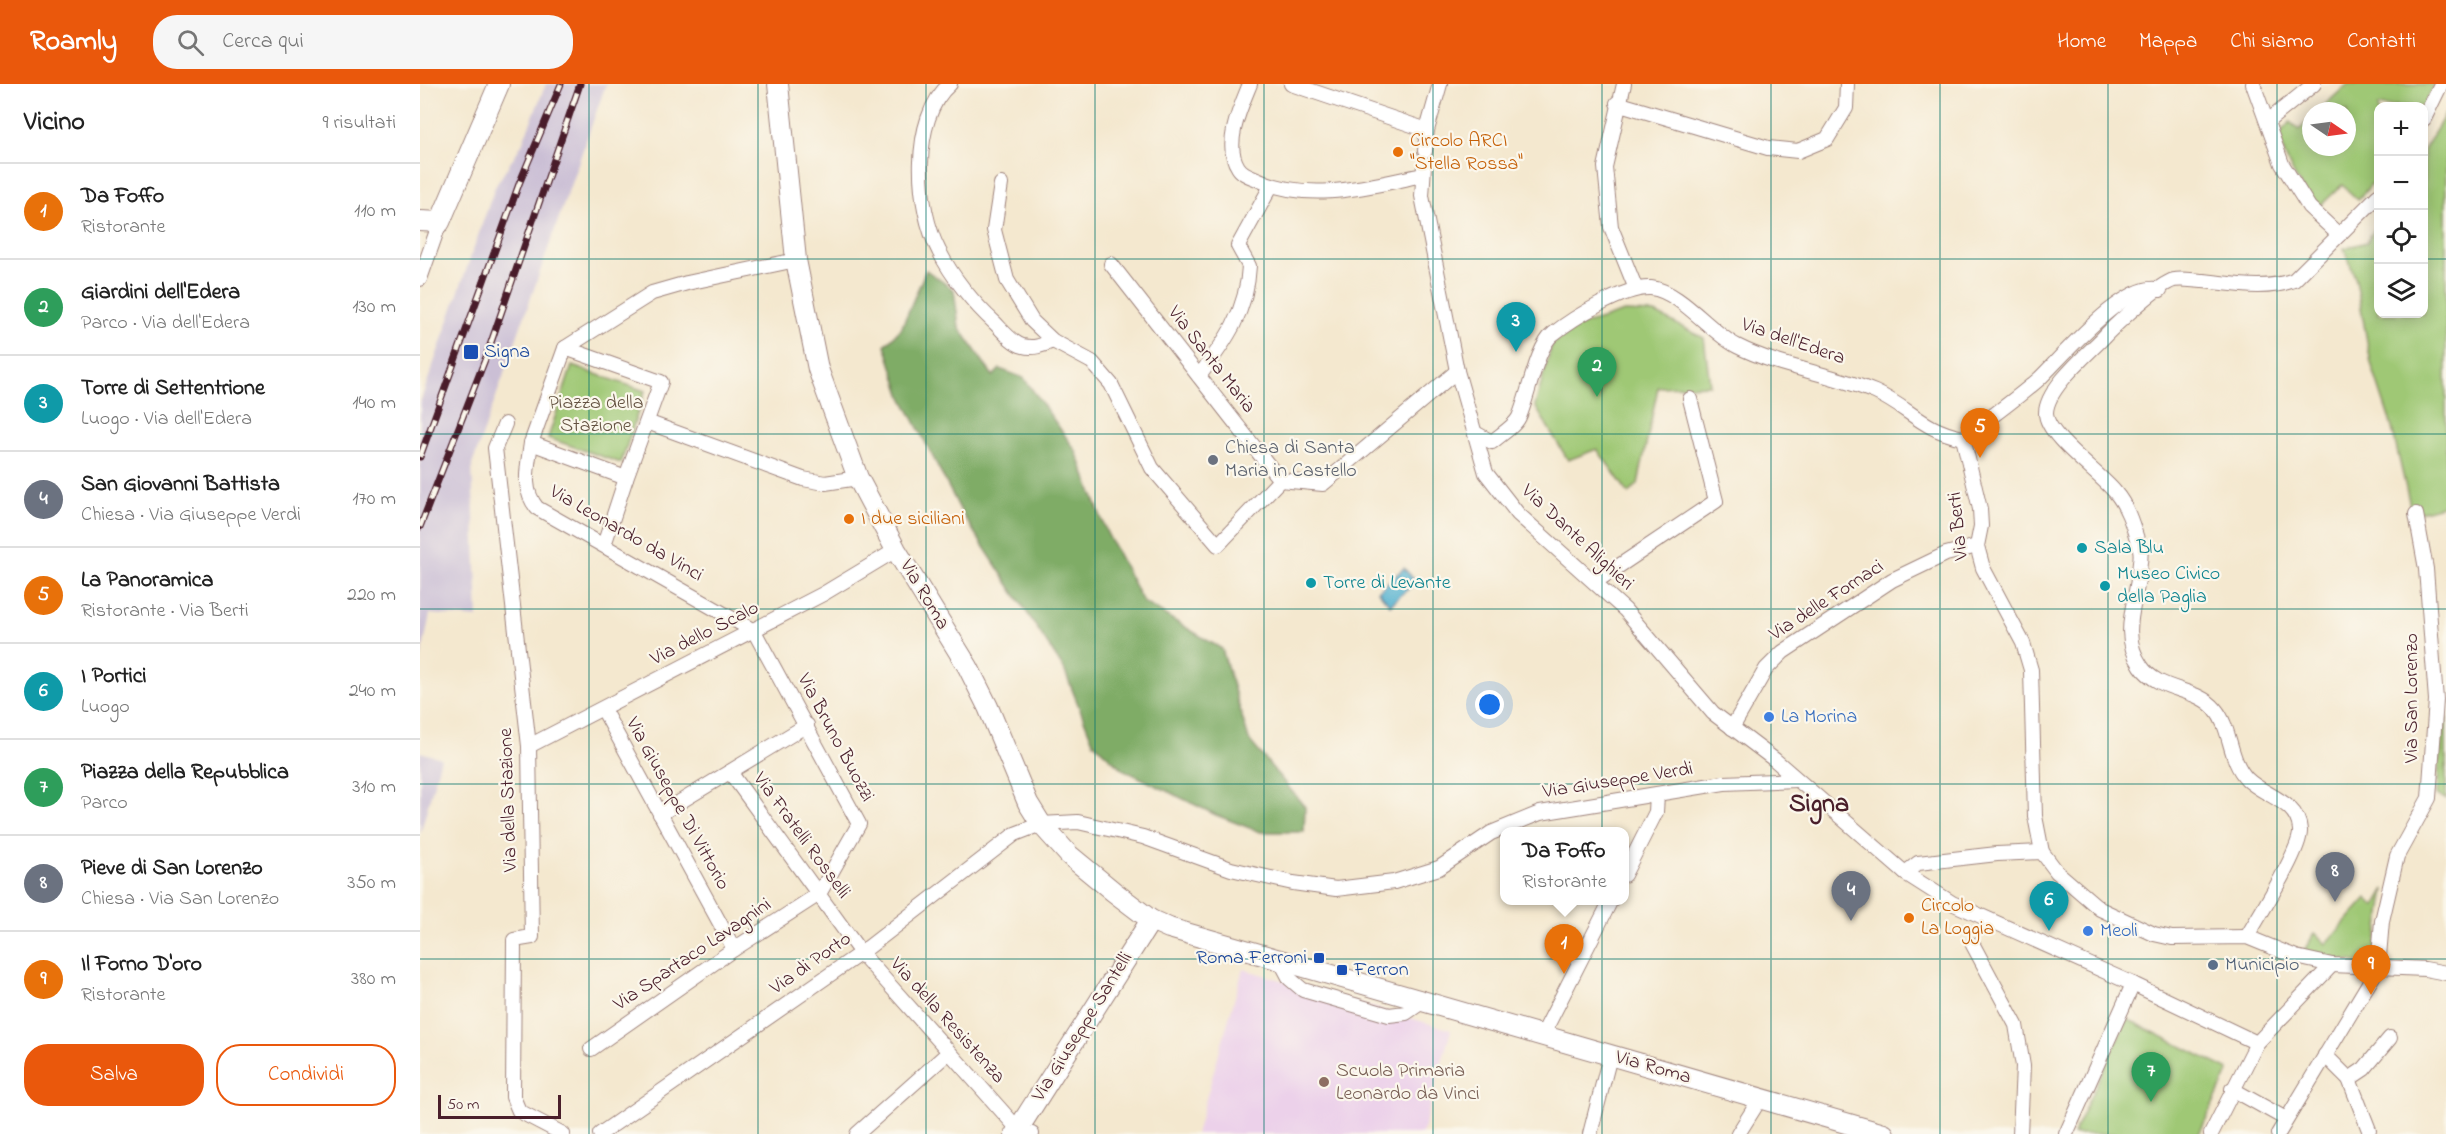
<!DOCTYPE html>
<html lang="it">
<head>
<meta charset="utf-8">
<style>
  body { margin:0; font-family:"Indie Flower",sans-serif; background:#f6f6f6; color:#222 }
  .controls { position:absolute; right:18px; top:18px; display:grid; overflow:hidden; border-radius:12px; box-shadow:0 3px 15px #0003 }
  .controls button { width:54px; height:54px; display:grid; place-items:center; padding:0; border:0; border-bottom:2px solid #e0e0e0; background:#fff; color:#222; font:30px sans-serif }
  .compass { position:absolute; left:1882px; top:18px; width:54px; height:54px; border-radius:50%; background:#fff; box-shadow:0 3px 15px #0003; rotate:103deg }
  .scale { position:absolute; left:18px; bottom:15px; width:123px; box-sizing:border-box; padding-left:6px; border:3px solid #4a1f2b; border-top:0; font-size:16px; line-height:21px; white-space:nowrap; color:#4a1f2b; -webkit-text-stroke:4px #fbf7ec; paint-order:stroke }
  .you { position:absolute; left:1070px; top:621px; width:21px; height:21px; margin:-15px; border:4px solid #fff; border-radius:50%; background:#1a73e8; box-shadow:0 0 0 9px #1a73e833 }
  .badge { display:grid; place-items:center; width:39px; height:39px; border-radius:50%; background:#ea580c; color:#fff; font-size:20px; font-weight:700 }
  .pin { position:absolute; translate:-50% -50px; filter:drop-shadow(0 2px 3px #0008) }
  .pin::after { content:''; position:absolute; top:32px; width:21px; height:18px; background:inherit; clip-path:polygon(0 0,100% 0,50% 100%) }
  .popup { position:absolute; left:1080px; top:743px; width:129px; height:78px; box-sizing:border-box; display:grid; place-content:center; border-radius:12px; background:#fff; filter:drop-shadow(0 2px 4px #0005); font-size:20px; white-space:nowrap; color:#767676 }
  .popup b { font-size:22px; color:#222 }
  .popup::after { content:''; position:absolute; left:50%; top:100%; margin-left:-12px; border:12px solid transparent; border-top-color:#fff }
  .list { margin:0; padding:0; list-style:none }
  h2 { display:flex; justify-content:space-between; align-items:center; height:78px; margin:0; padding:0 24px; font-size:26px }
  h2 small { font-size:20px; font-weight:400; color:#767676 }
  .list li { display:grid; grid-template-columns:39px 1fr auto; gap:18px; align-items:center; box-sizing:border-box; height:96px; padding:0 24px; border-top:2px solid #e0e0e0 }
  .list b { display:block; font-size:22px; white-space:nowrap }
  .list p { margin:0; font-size:20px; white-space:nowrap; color:#767676 }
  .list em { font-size:20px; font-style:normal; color:#767676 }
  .actions { display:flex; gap:12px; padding:18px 24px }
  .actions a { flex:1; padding:14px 0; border:2px solid #ea580c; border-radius:24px; text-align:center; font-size:21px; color:#ea580c }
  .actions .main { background:#ea580c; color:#fff }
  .icon { flex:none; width:33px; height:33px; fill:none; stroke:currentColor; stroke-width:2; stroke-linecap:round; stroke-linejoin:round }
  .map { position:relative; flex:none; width:2026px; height:1050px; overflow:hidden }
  header { display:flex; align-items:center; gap:36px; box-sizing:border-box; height:84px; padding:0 30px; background:#ea580c; color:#fff }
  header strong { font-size:28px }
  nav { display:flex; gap:33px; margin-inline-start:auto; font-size:21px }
  .search { width:420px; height:54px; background:#f6f6f6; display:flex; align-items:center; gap:15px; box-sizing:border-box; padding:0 21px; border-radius:24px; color:#767676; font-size:22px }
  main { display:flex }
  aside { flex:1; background:#fff }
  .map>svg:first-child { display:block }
</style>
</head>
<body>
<header>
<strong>Roamly</strong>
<div class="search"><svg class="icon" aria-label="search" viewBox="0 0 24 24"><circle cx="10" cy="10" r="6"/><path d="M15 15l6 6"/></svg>Cerca qui</div>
<nav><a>Home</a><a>Mappa</a><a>Chi siamo</a><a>Contatti</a></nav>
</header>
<main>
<aside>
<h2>Vicino<small>9 risultati</small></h2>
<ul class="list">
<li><span class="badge" style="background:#e8710a">1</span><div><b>Da Foffo</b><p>Ristorante</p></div><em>110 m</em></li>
<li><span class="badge" style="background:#2e9e5b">2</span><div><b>Giardini dell'Edera</b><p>Parco · Via dell'Edera</p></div><em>130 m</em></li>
<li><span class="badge" style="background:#0f9aa8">3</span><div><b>Torre di Settentrione</b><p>Luogo · Via dell'Edera</p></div><em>140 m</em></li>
<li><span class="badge" style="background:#6b7280">4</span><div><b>San Giovanni Battista</b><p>Chiesa · Via Giuseppe Verdi</p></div><em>170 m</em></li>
<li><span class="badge" style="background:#e8710a">5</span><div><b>La Panoramica</b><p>Ristorante · Via Berti</p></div><em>220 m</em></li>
<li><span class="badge" style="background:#0f9aa8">6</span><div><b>I Portici</b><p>Luogo</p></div><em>240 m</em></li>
<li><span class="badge" style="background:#2e9e5b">7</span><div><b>Piazza della Repubblica</b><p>Parco</p></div><em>310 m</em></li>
<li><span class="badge" style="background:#6b7280">8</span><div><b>Pieve di San Lorenzo</b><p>Chiesa · Via San Lorenzo</p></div><em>350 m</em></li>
<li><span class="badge" style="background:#e8710a">9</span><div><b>Il Forno D'oro</b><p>Ristorante</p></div><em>380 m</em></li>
</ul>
<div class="actions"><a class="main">Salva</a><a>Condividi</a></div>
</aside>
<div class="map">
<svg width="2026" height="1050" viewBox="0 0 2026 1050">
  <rect width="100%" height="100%" fill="#fbf7ec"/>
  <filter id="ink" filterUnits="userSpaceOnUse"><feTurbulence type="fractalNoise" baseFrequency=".0167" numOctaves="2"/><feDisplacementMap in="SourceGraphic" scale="12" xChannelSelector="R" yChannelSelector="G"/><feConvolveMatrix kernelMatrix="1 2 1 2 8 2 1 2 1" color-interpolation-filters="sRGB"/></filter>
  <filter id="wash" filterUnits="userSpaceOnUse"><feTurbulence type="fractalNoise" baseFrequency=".008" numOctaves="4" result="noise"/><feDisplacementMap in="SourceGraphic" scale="24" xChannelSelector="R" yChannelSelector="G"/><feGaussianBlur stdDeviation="1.35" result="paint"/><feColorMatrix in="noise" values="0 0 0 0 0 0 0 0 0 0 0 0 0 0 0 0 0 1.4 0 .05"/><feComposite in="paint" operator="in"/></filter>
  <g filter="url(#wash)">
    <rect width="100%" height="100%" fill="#f4e8cf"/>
    <!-- built -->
    <path fill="#ecd1ea" d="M823,885l208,61 -29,104h-226z"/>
    <!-- industrial -->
    <g fill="#cbbfd5">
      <path d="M126,0h60l-134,381 6,153 -48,-4 -10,50v-261l75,-216 27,-43z"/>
      <path d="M0,668l21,6 -21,76z"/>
    </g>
    <!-- green -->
    <g fill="#9fc874" stroke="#747450" stroke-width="1.5">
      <path d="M1928,0h87l-11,22h-46v70l-20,24 -16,-15 -23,22c-20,-16 -34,-48 -41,-72l12,-13 9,8 12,-12v29h36v-36h-29z"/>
      <path d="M2026,29v392l-34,9 -21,-90 -20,-61 -15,-83 -12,-32 23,-6 11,-19v91h46v-164z"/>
      <path d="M1204,228l31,1 49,25 6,47 -52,2 -20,97 -9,10 -32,-45 -29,11 -33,-54 17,-62 27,-18z"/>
      <path d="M152,282l73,25 -24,72 -73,-25z"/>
      <path d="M2026,634v81l-9,-4 5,-76z"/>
      <path d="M1965,805l-11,69 -8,5 -65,-8 14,-22 11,11 41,-46 8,8z"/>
      <path d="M1707,935l102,51 -30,64h-126z"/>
    </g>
    <!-- forest -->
    <path fill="#7fac66" stroke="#646648" stroke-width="1.5" d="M506,186l28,20 5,37 34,49 7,-7 24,9 52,73 31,82 36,69 79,47 27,91 56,67 -1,25h-44l-44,-17 -94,-46 -29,-27 -29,-73 -101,-154 -61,-118 -17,-52 16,-16z"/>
    <!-- water -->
    <path fill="#51b0cf" stroke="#4e687d" stroke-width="1.5" d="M984,484l12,14 -26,23 -12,-14z"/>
  </g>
  <g filter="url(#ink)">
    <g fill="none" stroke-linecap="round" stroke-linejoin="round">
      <!-- street casing -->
      <g stroke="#9f847d" stroke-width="16">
        <g id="street">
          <path d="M530,0c-40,34 -34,124 -11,167 13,26 35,53 56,72 7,7 18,21 28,23 11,3 20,-1 30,-5"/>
          <path d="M830,0c-9,22 -27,60 -12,83 4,7 12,9 19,12 51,25 113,7 166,-4"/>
          <path d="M871,0l136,46"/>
          <path d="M1204,0l-19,83 6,60 25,62"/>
          <path d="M1833,0l29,80 27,43 30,28"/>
          <path d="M1197,19l151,45 30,3 29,-12 19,-31 1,-24"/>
          <path d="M2004,35l17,-35"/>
          <path d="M1848,37l46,-37"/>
          <path d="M1005,67l2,-21 13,-46"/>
          <path d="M1004,82l-2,30 35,175 29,102 32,41 107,96 88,103 62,47 130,113 47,30 181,81 124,59"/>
          <path d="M581,100l-7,46 13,50 25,41 21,20 39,21 19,22 41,84 66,77 62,-65"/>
          <path d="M691,180l169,216"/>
          <path d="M0,195l20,-57"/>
          <path d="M145,264l96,34 -35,96 -95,-35z"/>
          <path d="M145,264l87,-55 35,-10 109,-23"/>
          <path d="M779,292c27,-35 48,-65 50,-110l-11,-20 33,-60"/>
          <path d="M227,338l156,57 22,4 33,-5"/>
          <path d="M85,340l-10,24 34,298 3,191 -18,3 -1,157 6,14 44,23"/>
          <path d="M1057,350l15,8c8,-7 23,-16 27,-25 9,-20 18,-71 34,-83 20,-16 72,-48 98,-46 29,3 60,45 86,58 43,22 94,27 138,46 35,16 47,38 88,46"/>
          <path d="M1543,354l17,71 1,17 -4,20 6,22 40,75 8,27 4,146 7,36"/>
          <path d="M1543,354c25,-19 52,-38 76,-59 22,-21 90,-102 121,-89"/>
          <path d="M111,359c-3,23 -10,46 6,65l217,123 105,193 -40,70 -85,55 -143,100"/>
          <path d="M860,396l43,4 134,-113"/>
          <path d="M184,461l22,-67"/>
          <path d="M1175,498l121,-81 -26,-102"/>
          <path d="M183,625l131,240"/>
          <path d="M1312,644l34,-59 17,-17 109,-72 54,-26 31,-8"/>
          <path d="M109,662l294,-152 73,-44"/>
          <path d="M310,688l131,181 157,176 14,5"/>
          <path d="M240,730l147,-89"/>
          <path d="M1485,789l13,-10 79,-9 45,-2 15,20 43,37 54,25 18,4 75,-1 49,20 36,8 93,4 21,4"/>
          <path d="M1204,791l32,-63 1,-17"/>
          <path d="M1827,853c11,-20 55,-88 53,-107 -2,-29 -36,-34 -53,-51 -19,-20 -15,-50 -32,-70 -18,-22 -57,-17 -74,-43 -21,-31 -6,-59 -2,-93 0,-8 3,-16 1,-24 -6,-19 -11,-41 -25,-57 -15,-19 -69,-56 -69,-79 0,-23 38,-56 54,-72 13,-14 58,-57 74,-61 9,-2 21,1 29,1 31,3 62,10 91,-1l84,-84"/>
          <path d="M1553,861l43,80 7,41 -3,68"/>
          <path d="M860,876l10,19 13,11 86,25 17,-2 16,-11"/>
          <path d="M1122,952l69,-136"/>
          <path d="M1905,971l24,24 20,51"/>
          <path d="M1929,995l15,-10 26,-31"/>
          <path d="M1812,1005l54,30"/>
          <path d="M180,1050l261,-181 154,-119 26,-10 37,-2 65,15 88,32 62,14 43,6 58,-7 45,-14 52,-35 49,-20 184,-30 73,-3"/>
          <path d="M437,1050l91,-81"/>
          <path d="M1170,1050l20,-78"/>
          <path d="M1318,1050l22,-35"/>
          <path d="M1646,1050l67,-150"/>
          <path d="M1791,1050l46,-91 75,-78"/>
          <path d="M1858,1050l100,-166 4,-47 15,-65 32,-58 7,-98 -10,-131 -10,-55"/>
        </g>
      </g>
      <!-- secondary casing -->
      <g stroke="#9f847d" stroke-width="22">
        <g id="secondary">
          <path d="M358,0l18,176 22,109 40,109 38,72 72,117 20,40 40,96 13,21 28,31 45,37 37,28 18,8 715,206"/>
          <path d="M0,137l20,1 59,-138"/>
          <path d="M595,1050l136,-214"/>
        </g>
      </g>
      <!-- street -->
      <use href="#street" stroke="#fff" stroke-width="14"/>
      <!-- secondary -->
      <use href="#secondary" stroke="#fff" stroke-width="20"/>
      <!-- rail casing -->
      <g stroke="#4a1f2b" stroke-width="7">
        <g id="rail">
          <path d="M0,373l99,-273 42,-100"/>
          <path d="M0,443l66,-170 94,-273"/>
        </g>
      </g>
      <!-- rail -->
      <use href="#rail" stroke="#fbf7ec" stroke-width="4.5" stroke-dasharray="14" stroke-linecap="butt"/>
    </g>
  </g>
  <!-- grid -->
  <path fill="none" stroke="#0f766e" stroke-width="1.5" stroke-opacity="0.55" d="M169,0v1050M338,0v1050M506,0v1050M675,0v1050M844,0v1050M1013,0v1050M1182,0v1050M1351,0v1050M1520,0v1050M1688,0v1050M1857,0v1050M0,175h1958M2004,175h22M0,350h2026M0,525h2026M0,700h2026M0,875h2026"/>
  <!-- markers -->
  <g fill="#e8710a" stroke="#fbf7ec" stroke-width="2">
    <circle cx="978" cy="68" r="6"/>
    <circle cx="429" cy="435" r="6"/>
    <circle cx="1489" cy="834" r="6"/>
  </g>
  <g fill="#1a4fb4" stroke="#fbf7ec" stroke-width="2">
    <rect x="43" y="260" width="16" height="16" rx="3"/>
    <rect x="893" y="868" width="12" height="12" rx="3"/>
    <rect x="916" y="880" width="12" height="12" rx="3"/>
  </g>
  <circle fill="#6b7280" stroke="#fbf7ec" stroke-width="2" cx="793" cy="376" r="6"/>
  <g fill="#0f9aa8" stroke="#fbf7ec" stroke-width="2">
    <circle cx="1662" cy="464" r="6"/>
    <circle cx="891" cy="499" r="6"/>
    <circle cx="1685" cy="502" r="6"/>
  </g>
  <g fill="#3f7fe0" stroke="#fbf7ec" stroke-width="2">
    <circle cx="1349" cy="633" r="6"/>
    <circle cx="1668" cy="847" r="6"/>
  </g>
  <circle fill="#5c6f8a" stroke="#fbf7ec" stroke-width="2" cx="1793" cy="881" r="6"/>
  <circle fill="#8d6e63" stroke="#fbf7ec" stroke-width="2" cx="904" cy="998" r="6"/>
  <g text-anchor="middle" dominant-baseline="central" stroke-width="4.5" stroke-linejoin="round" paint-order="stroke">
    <!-- food labels -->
    <g font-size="20" fill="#c56008" stroke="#fbf7ec" text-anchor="start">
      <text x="990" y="57">Circolo ARCI<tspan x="990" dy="23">"Stella Rossa"</tspan></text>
      <text x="441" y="435">I due siciliani</text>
      <text x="1501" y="822">Circolo<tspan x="1501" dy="23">La Loggia</tspan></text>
    </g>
    <!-- street labels -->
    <g font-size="20" fill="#4a1f2b" stroke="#fbf7ec">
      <text transform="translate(1373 258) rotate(19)">Via dell'Edera</text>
      <text transform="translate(791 276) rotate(52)">Via Santa Maria</text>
      <text transform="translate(1539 442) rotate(-96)">Via Berti</text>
      <text transform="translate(206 450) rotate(30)">Via Leonardo da Vinci</text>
      <text transform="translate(1157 454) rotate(43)">Via Dante Alighieri</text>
      <text transform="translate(504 511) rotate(59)">Via Roma</text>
      <text transform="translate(1407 517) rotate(-33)">Via delle Fornaci</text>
      <text transform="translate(285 550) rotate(-27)">Via dello Scalo</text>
      <text transform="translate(1992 614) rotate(-90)">Via San Lorenzo</text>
      <text transform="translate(415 654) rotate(62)">Via Bruno Buozzi</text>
      <text transform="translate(1198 697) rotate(-9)">Via Giuseppe Verdi</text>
      <text transform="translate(89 716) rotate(-92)">Via della Stazione</text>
      <text transform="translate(257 720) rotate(61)">Via Giuseppe Di Vittorio</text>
      <text transform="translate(381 752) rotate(54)">Via Fratelli Rosselli</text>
      <text transform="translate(273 871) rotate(-34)">Via Spartaco Lavagnini</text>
      <text transform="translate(391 880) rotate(-35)">Via di Porto</text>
      <text transform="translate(527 937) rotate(48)">Via della Resistenza</text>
      <text transform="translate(663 943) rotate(-58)">Via Giuseppe Santelli</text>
      <text transform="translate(1233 984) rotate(16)">Via Roma</text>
    </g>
    <!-- transit labels -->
    <g font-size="20" fill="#164399" stroke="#fbf7ec" text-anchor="start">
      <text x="64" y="268">Signa</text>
      <text x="887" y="874" text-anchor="end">Roma Ferroni</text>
      <text x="934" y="886">Ferron</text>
    </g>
    <!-- park labels -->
    <g font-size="20" fill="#645241" stroke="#fbf7ec">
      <text x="176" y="319">Piazza della<tspan x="176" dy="23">Stazione</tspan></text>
    </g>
    <!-- worship labels -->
    <g font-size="20" fill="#5b616d" stroke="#fbf7ec" text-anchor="start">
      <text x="805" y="364">Chiesa di Santa<tspan x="805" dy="23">Maria in Castello</tspan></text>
    </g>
    <!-- culture labels -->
    <g font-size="20" fill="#0d838f" stroke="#fbf7ec" text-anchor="start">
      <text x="1674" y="464">Sala Blu</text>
      <text x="1697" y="490">Museo Civico<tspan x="1697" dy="23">della Paglia</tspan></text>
      <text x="903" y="499">Torre di Levante</text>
    </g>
    <!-- shop labels -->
    <g font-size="20" fill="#366cbe" stroke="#fbf7ec" text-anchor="start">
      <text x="1361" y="633">La Morina</text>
      <text x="1680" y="847">Meoli</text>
    </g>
    <!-- service labels -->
    <g font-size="20" fill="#4e5e75" stroke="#fbf7ec" text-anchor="start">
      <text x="1805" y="881">Municipio</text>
    </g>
    <!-- education labels -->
    <g font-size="20" fill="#785e54" stroke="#fbf7ec" text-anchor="start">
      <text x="916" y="987">Scuola Primaria<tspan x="916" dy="23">Leonardo da Vinci</tspan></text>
    </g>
    <!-- district labels -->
    <g font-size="26" font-weight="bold" fill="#4a1f2b" stroke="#fbf7ec">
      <text x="1399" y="721">Signa</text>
    </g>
  </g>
</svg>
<div class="controls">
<button>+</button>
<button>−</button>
<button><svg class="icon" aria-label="locate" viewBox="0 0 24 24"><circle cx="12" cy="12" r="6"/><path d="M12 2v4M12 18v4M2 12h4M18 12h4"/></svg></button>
<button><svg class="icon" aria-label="layers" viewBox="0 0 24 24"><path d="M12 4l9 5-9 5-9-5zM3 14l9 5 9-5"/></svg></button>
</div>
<svg class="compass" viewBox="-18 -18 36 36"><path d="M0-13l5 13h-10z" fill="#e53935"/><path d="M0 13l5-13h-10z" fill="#767676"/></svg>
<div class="scale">50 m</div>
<div class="you"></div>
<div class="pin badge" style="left:1144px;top:890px;background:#e8710a">1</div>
<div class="popup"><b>Da Foffo</b>Ristorante</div>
<div class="pin badge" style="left:1177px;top:313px;background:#2e9e5b">2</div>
<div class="pin badge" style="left:1096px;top:268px;background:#0f9aa8">3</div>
<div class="pin badge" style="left:1431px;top:837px;background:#6b7280">4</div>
<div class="pin badge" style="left:1560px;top:374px;background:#e8710a">5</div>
<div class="pin badge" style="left:1629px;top:847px;background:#0f9aa8">6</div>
<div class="pin badge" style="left:1731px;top:1018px;background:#2e9e5b">7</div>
<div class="pin badge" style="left:1915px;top:818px;background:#6b7280">8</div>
<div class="pin badge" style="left:1951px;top:911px;background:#e8710a">9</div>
</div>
</main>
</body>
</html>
